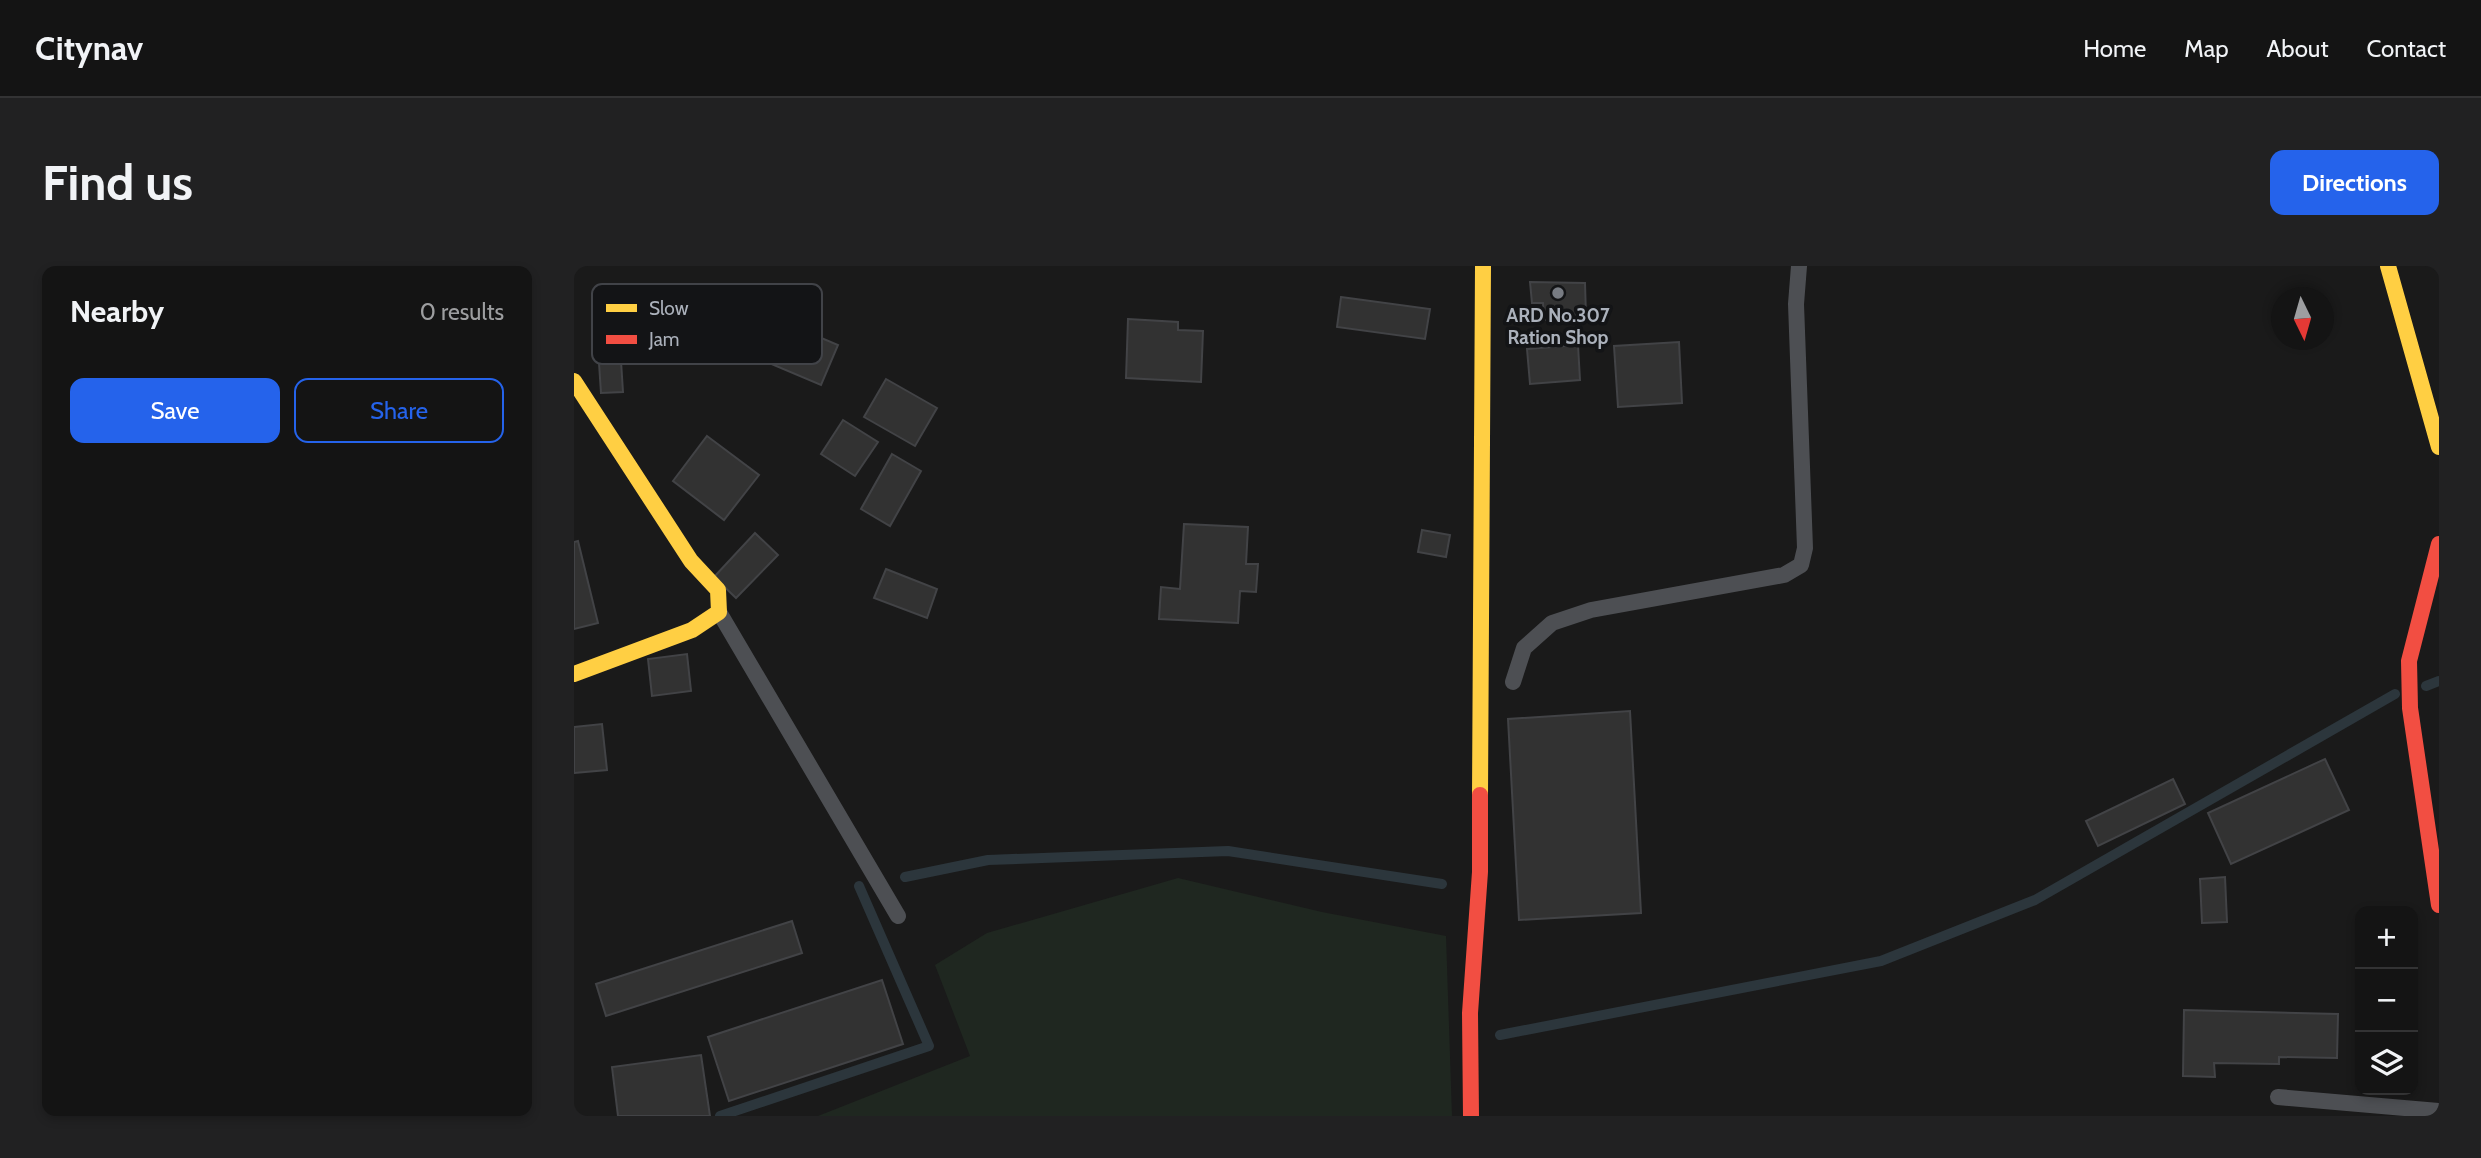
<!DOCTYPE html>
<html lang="en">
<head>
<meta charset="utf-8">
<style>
  body { margin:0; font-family:Cabin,sans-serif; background:#212122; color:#f1f3f6 }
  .controls { position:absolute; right:21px; bottom:21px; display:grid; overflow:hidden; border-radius:14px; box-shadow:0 4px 10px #0003 }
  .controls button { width:63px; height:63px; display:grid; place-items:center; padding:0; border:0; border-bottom:2px solid #333334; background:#141414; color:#f1f3f6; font:35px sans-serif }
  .compass { position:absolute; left:1697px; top:21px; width:63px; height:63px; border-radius:50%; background:#141414; box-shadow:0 4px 10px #0003; rotate:175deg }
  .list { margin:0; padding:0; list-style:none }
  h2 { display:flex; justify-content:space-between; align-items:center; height:91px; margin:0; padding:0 28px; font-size:30px }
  h2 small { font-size:23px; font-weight:400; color:#9d9ea0 }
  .actions { display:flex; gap:14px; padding:21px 28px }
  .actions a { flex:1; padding:16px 0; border:2px solid #2563eb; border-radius:14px; text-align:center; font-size:24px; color:#2563eb }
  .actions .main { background:#2563eb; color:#fff }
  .icon { flex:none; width:38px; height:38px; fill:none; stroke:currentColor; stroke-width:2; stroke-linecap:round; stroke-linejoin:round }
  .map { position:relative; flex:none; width:1865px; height:850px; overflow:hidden; border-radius:14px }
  header { display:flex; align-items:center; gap:42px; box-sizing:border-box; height:98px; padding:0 35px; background:#141414; border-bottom:2px solid #333334 }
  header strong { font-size:33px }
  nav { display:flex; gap:38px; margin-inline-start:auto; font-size:24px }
  .intro { display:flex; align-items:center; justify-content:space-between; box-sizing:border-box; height:168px; padding:0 42px }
  h1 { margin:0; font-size:49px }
  .button { padding:18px 32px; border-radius:14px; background:#2563eb; color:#fff; font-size:24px; font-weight:700 }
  main { display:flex; gap:42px; padding:0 42px }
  aside { flex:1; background:#141414; border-radius:14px; box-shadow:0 4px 10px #0003 }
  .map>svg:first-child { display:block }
</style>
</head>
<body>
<header>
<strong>Citynav</strong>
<nav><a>Home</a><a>Map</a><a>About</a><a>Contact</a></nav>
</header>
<div class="intro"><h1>Find us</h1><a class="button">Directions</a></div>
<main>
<aside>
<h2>Nearby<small>0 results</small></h2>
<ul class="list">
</ul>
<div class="actions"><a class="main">Save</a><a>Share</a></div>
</aside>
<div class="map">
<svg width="1865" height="850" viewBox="0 0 1865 850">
  <rect width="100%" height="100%" fill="#1a1a1a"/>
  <!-- grass -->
  <path fill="#1f2720" d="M604,612l144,34 124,24 6,180h-634l152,-60 -35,-91 52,-32z"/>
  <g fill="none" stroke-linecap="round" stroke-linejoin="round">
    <!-- stream -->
    <g stroke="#2c363c" stroke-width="10">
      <path d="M1852,420l13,-5"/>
      <path d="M331,611l83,-17 240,-9 214,33"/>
      <path d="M926,769l381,-74 154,-61 360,-206"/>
      <path d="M146,850l209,-70 -70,-160"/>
    </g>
  </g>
  <!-- building -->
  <g fill="#323232" stroke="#424346" stroke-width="2">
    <path d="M956,16l55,1 1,33 -42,4 -1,-17h-11z"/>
    <path d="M767,31l89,12 -5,30 -88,-12z"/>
    <path d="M554,53l50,3v8l25,1 -2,51 -75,-4z"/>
    <path d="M212,57l52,22 -17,40 -52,-22z"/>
    <path d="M1105,76l3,61 -64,4 -4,-61z"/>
    <path d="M1004,79l2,35 -50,4 -3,-35z"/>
    <path d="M47,95l2,31 -22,1 -2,-30z"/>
    <path d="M312,113l51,29 -22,38 -51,-29z"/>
    <path d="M269,154l35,22 -23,34 -34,-22z"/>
    <path d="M133,170l52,39 -35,45 -51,-39z"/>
    <path d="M318,188l29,17 -31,55 -29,-17z"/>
    <path d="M610,258l64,3 -2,37h12l-2,28 -16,-1 -2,32 -79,-4 2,-32 19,2z"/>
    <path d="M848,264l28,5 -4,22 -28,-5z"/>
    <path d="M181,267l23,22 -42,43 -22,-21z"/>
    <path d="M4,275l20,82 -24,6v-87z"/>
    <path d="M312,303l51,20 -10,29 -53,-20z"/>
    <path d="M113,388l4,37 -39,5 -4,-37z"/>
    <path d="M1056,445l11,202 -122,7 -11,-201z"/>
    <path d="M28,458l5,46 -33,3v-46z"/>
    <path d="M1751,493l24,51 -118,54 -23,-51z"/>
    <path d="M1599,513l12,25 -87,42 -12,-25z"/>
    <path d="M1651,611l2,45 -25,1 -2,-44z"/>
    <path d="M218,655l10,32 -196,63 -10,-32z"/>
    <path d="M308,714l21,64 -174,57 -21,-64z"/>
    <path d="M1610,744l154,4 -1,44 -58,-1v7l-65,-1 1,14 -32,-1z"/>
    <path d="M127,789l9,61h-92l-6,-49z"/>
  </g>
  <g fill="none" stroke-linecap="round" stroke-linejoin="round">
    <!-- lane -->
    <g stroke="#4d4f53" stroke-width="16">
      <path d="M145,346l179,304"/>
      <path d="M939,416l11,-34 28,-25 39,-13 193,-35 17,-10 4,-17 -9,-244 3,-38"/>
      <path d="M1704,831l161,14"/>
    </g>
    <!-- slow -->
    <g stroke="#ffcf43" stroke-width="16">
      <path d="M1814,0l51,181"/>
      <path d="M0,115l117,180 27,29 1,22 -27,18 -118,44"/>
      <path d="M906,529l3,-529"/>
    </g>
    <!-- jam -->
    <g stroke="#f24e42" stroke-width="16">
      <path d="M1865,278l-30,117 1,47 29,197"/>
      <path d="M897,850l-1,-103 10,-141v-77"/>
    </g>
  </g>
  <!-- markers -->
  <circle fill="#787c83" stroke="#131416" stroke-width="2.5" cx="984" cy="27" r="7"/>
  <g text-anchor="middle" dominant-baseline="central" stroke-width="7" stroke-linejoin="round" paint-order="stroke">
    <!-- poi labels -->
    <g font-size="19" font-weight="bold" fill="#abb1bb" stroke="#131416">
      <text x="984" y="49">ARD No.307<tspan x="984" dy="22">Ration Shop</tspan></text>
    </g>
  </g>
  <!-- legend -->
  <rect x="18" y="18" width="230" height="80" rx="10" fill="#131416" stroke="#414348" stroke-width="2"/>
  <rect x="32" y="38" width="31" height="8" fill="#ffcf43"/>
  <rect x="32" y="69" width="31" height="9" fill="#f24e42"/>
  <g font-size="19" fill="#abb1bb">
    <text x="75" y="49">Slow</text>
    <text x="75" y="80">Jam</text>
  </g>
</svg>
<div class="controls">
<button>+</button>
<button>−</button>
<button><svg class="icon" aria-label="layers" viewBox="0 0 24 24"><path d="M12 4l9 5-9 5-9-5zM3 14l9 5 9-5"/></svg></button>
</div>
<svg class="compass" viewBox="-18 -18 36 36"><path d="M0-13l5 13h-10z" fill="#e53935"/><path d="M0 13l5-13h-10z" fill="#9d9ea0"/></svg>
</div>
</main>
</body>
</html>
